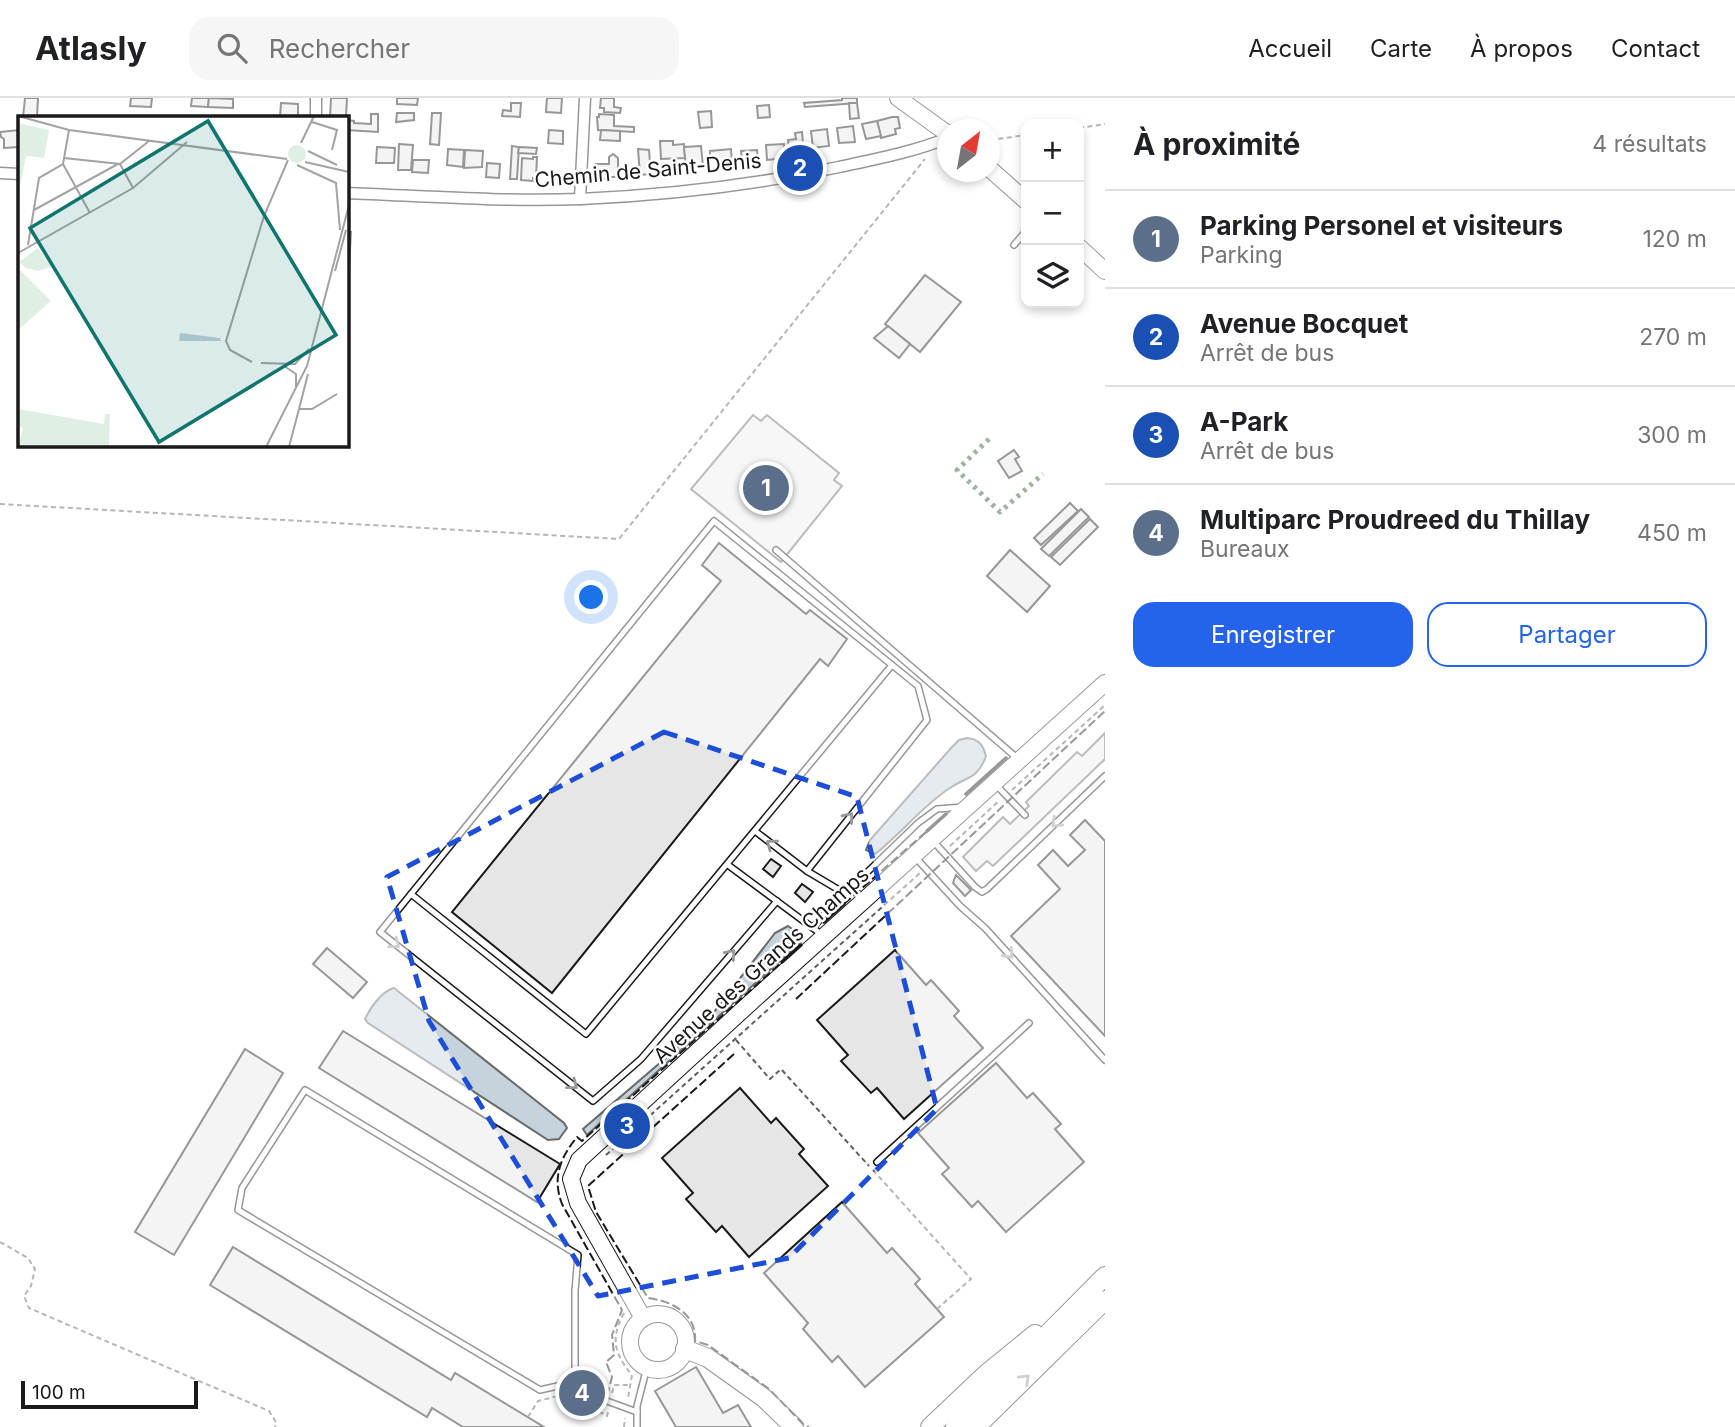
<!DOCTYPE html>
<html lang="fr">
<head>
<meta charset="utf-8">
<style>
  body { margin:0; font-family:Inter,sans-serif; background:#f6f6f6; color:#202124 }
  .controls { position:absolute; right:21px; top:21px; display:grid; overflow:hidden; border-radius:14px; box-shadow:0 4px 10px #0003 }
  .controls button { width:63px; height:63px; display:grid; place-items:center; padding:0; border:0; border-bottom:2px solid #e0e0e0; background:#fff; color:#202124; font:35px sans-serif }
  .compass { position:absolute; left:937px; top:21px; width:63px; height:63px; border-radius:50%; background:#fff; box-shadow:0 4px 10px #0003; rotate:31deg }
  .scale { position:absolute; left:21px; bottom:18px; width:177px; box-sizing:border-box; padding-left:7px; border:4px solid #1a1a1a; border-top:0; font-size:19px; line-height:24px; white-space:nowrap; color:#1a1a1a; -webkit-text-stroke:5px #fff; paint-order:stroke }
  .you { position:absolute; left:592px; top:500px; width:24px; height:24px; margin:-18px; border:5px solid #fff; border-radius:50%; background:#1a73e8; box-shadow:0 0 0 10px #1a73e833 }
  .badge { display:grid; place-items:center; width:46px; height:46px; border-radius:50%; background:#2563eb; color:#fff; font-size:23px; font-weight:700 }
  .pin { position:absolute; translate:-50% -50%; border:4px solid #fff; box-shadow:0 2px 7px #0006 }
  .list { margin:0; padding:0; list-style:none }
  h2 { display:flex; justify-content:space-between; align-items:center; height:91px; margin:0; padding:0 28px; font-size:30px }
  h2 small { font-size:23px; font-weight:400; color:#757577 }
  .list li { display:grid; grid-template-columns:46px 1fr auto; gap:21px; align-items:center; box-sizing:border-box; height:98px; padding:0 28px; border-top:2px solid #e0e0e0 }
  .list b { display:block; font-size:26px; white-space:nowrap }
  .list p { margin:0; font-size:23px; white-space:nowrap; color:#757577 }
  .list em { font-size:23px; font-style:normal; color:#757577 }
  .actions { display:flex; gap:14px; padding:21px 28px }
  .actions a { flex:1; padding:16px 0; border:2px solid #2563eb; border-radius:21px; text-align:center; font-size:24px; color:#2563eb }
  .actions .main { background:#2563eb; color:#fff }
  .icon { flex:none; width:38px; height:38px; fill:none; stroke:currentColor; stroke-width:2; stroke-linecap:round; stroke-linejoin:round }
  .map { position:relative; flex:none; width:1105px; height:1329px; overflow:hidden }
  header { display:flex; align-items:center; gap:42px; box-sizing:border-box; height:98px; padding:0 35px; background:#fff; border-bottom:2px solid #e0e0e0 }
  header strong { font-size:33px }
  nav { display:flex; gap:38px; margin-inline-start:auto; font-size:24px }
  .search { width:490px; height:63px; background:#f6f6f6; display:flex; align-items:center; gap:18px; box-sizing:border-box; padding:0 24px; border-radius:21px; color:#757577; font-size:26px }
  main { display:flex }
  aside { flex:1; background:#fff }
  .map>svg:first-child { display:block }
</style>
</head>
<body>
<header>
<strong>Atlasly</strong>
<div class="search"><svg class="icon" aria-label="search" viewBox="0 0 24 24"><circle cx="10" cy="10" r="6"/><path d="M15 15l6 6"/></svg>Rechercher</div>
<nav><a>Accueil</a><a>Carte</a><a>À propos</a><a>Contact</a></nav>
</header>
<main>
<div class="map">
<svg width="1105" height="1329" viewBox="0 0 1105 1329">
  <rect width="100%" height="100%" fill="#fff"/>
  <!-- parking -->
  <g fill="#ededed" stroke="#6a6a6a" stroke-width="2">
    <path d="M753,317l8,6 6,-6 72,58 -5,7 8,6 -61,76 -90,-73z"/>
    <path d="M1105,635v26l-112,107 -6,-5 -11,10 -13,-14 40,-40 7,7 19,-18 -3,-4 51,-50 5,4z"/>
  </g>
  <!-- water -->
  <g fill="#c6d2dc" stroke="#6a6a6a" stroke-width="2">
    <path d="M967,640c12,1 16,7 19,18 -8,23 -20,21 -36,32 -28,18 -49,46 -75,66l-9,-4 4,-10 82,-93 7,-7z"/>
    <path d="M788,828l10,7 3,9 -214,193 -4,-6 121,-104 71,-92z"/>
    <path d="M394,890l170,135 3,5 -8,11 -11,1 -180,-117 -3,-4c5,-11 17,-28 29,-31z"/>
  </g>
  <!-- building -->
  <g fill="#e6e6e6" stroke="#1a1a1a" stroke-width="2">
    <path d="M25,0h13l-1,19h-14z"/>
    <path d="M131,0h21l-1,9 -21,-1z"/>
    <path d="M192,0h17l-1,9 -17,-1z"/>
    <path d="M209,0l24,1v9l-25,-1z"/>
    <path d="M331,0h16l-1,19h-16z"/>
    <path d="M397,0h21l-1,7 -20,-1z"/>
    <path d="M547,0h15l-1,15 -15,-1z"/>
    <path d="M601,0h13v9l7,1 -1,5 -16,-1v-4h-4z"/>
    <path d="M842,0h15v5l-52,4 -1,-4 38,-3z"/>
    <path d="M281,5l17,1v13h-18z"/>
    <path d="M511,5h10l-1,14 -18,-1 1,-6 8,1z"/>
    <path d="M849,5h8l2,15 -9,1z"/>
    <path d="M769,7l1,12 -12,1 -1,-12z"/>
    <path d="M711,13l1,16 -12,1 -2,-16z"/>
    <path d="M397,15h17v7l-18,2z"/>
    <path d="M432,15h9l-2,32 -9,-1z"/>
    <path d="M371,16h7v18l-32,-2v-10l8,1v2l17,1z"/>
    <path d="M599,16l15,1v11l20,1v5l-36,-2 -1,-13h2z"/>
    <path d="M892,19h6l2,11 -5,1 1,5 -15,4 -4,-17z"/>
    <path d="M877,23l4,15 -15,3 -4,-15z"/>
    <path d="M853,28l2,16 -16,1 -2,-15z"/>
    <path d="M827,31l2,17 -16,2 -2,-17z"/>
    <path d="M19,32v17l-15,1v-9l-3,-2 -1,-5z"/>
    <path d="M549,32l14,1v13l-15,-1z"/>
    <path d="M601,32l19,1v10l-20,-1z"/>
    <path d="M802,34l2,23 -14,1 -2,-16 8,-1 -1,-6z"/>
    <path d="M660,43h13v4l11,-1 1,14 -24,1z"/>
    <path d="M399,46l14,1 -2,25h-13z"/>
    <path d="M784,46l1,14 -18,2 -1,-15z"/>
    <path d="M512,48l7,1 -2,32h-7z"/>
    <path d="M701,48l2,20 -17,1 -2,-20z"/>
    <path d="M377,49l18,1 -1,15h-18z"/>
    <path d="M519,49l18,1 -1,6 -18,-1z"/>
    <path d="M448,51l16,1 -1,17 -16,-2z"/>
    <path d="M638,51l11,1 2,24 -11,1z"/>
    <path d="M731,51l1,14 -16,1 -1,-6 -5,1v-8z"/>
    <path d="M465,52l18,1 -1,16 -18,1z"/>
    <path d="M757,52l1,11 -16,2 -1,-12z"/>
    <path d="M613,56l5,4v19h-9v3l-10,-3v-7h-3v-6h13v-7z"/>
    <path d="M533,59h4l-1,21h-3v3l-12,-1 1,-22 11,1z"/>
    <path d="M413,62h16l-1,13 -16,-1z"/>
    <path d="M487,65l13,1 -1,14 -13,-1z"/>
    <path d="M346,134h5l-4,70h-1z"/>
    <path d="M925,177l36,27 -41,50 -35,-28z"/>
    <path d="M888,228l22,18 -11,14 -25,-20z"/>
    <path d="M1014,352l5,7 -4,2 7,12 -13,7 -11,-17z"/>
    <path d="M1070,405l8,8 -37,34 -7,-7z"/>
    <path d="M1081,411l8,8 -40,39 -8,-7z"/>
    <path d="M1090,421l8,8 -38,38 -9,-8z"/>
    <path d="M719,445l87,71 4,-4 37,29 -19,27 -8,-7 -268,334 -100,-81 269,-331 -19,-16z"/>
    <path d="M1010,452l40,36 -23,26 -40,-36z"/>
    <path d="M1085,722l20,21v195l-94,-100 49,-47 -22,-24 15,-15 15,16 17,-16 -15,-15z"/>
    <path d="M771,761l10,7 -8,11 -10,-8z"/>
    <path d="M956,777l15,15 -6,6 -12,-13z"/>
    <path d="M802,786l11,8 -8,10 -10,-9z"/>
    <path d="M327,850l40,34 -14,16 -40,-34z"/>
    <path d="M895,852l31,35 5,-5 28,31 -5,5 29,32 -79,71 -27,-31 -6,5 -30,-32 7,-6 -31,-35z"/>
    <path d="M343,933l217,133 -23,38 -218,-134z"/>
    <path d="M245,951l38,24 -109,182 -39,-23z"/>
    <path d="M996,965l31,35 6,-5 28,31 -6,5 29,33 -78,70 -28,-31 -6,6 -30,-33 7,-6 -31,-35z"/>
    <path d="M740,990l31,35 5,-5 28,31 -5,5 29,32 -79,71 -27,-31 -6,6 -30,-33 7,-6 -31,-35z"/>
    <path d="M842,1104l45,51 5,-5 28,31 -5,5 29,33 -79,70 -27,-31 -6,6 -29,-33 5,-6 -44,-50z"/>
    <path d="M233,1149l218,133 4,-7 89,54h-81l-31,-19 -5,9 -217,-132z"/>
    <path d="M696,1269l27,46 15,-8 13,22h-75l-21,-36z"/>
  </g>
  <g fill="none" stroke-linecap="round" stroke-linejoin="round">
    <!-- service casing -->
    <g stroke="#1a1a1a" stroke-width="8">
      <g id="service">
        <path d="M1014,147l12,-14"/>
        <path d="M714,423l178,144 -306,369 -175,-140z"/>
        <path d="M776,452l241,208"/>
        <path d="M996,687l29,30"/>
        <path d="M755,733l52,40 32,19h5l10,-5 64,-62 19,-14 26,-2"/>
        <path d="M934,744l41,45 7,5 5,-3 118,-113"/>
        <path d="M916,760l44,48 25,22 120,132"/>
        <path d="M728,767l93,69"/>
        <path d="M807,773l120,-151 -9,-34 -26,-21"/>
        <path d="M411,796l-31,38 213,169 48,-42 136,-158"/>
        <path d="M813,830l31,-38"/>
        <path d="M877,1064l152,-139"/>
        <path d="M575,1284v-91l3,-36 -273,-165 -63,98 -4,22 302,180 35,-8 32,19 30,11"/>
        <path d="M637,1329v-21l10,-39"/>
      </g>
    </g>
    <!-- minor casing -->
    <g stroke="#1a1a1a" stroke-width="13">
      <g id="minor">
        <path d="M316,19v-19"/>
        <path d="M0,75l19,1"/>
        <path d="M346,95c78,3 157,9 235,6 86,-4 174,-14 258,-32 37,-8 74,-15 109,-29"/>
        <path d="M580,101l5,-101"/>
      </g>
    </g>
    <!-- secondary casing -->
    <g stroke="#1a1a1a" stroke-width="18">
      <g id="secondary">
        <path d="M898,0l50,36"/>
        <path d="M990,71l36,32"/>
        <path d="M1079,149l26,24"/>
        <circle cx="658" cy="1244" r="28"/>
        <path d="M643,1220l-65,-115 -7,-24 8,-19 170,-156 356,-321"/>
      </g>
    </g>
    <!-- primary casing -->
    <g stroke="#1a1a1a" stroke-width="20">
      <g id="primary">
        <path d="M685,1251l23,9 56,40 30,29"/>
        <path d="M930,1329l56,-53 49,-40"/>
        <path d="M955,1329l150,-151"/>
        <path d="M976,1329l129,-127"/>
      </g>
    </g>
    <!-- path -->
    <g stroke="#5f5f5f" stroke-width="2" stroke-dasharray="5 3.5" stroke-linecap="butt">
      <path d="M1079,30l26,-4"/>
      <path d="M990,42l36,-5"/>
      <path d="M0,406l619,35 306,-380"/>
      <path d="M1012,692l93,-85"/>
      <path d="M950,748l50,-46"/>
      <path d="M736,942l34,39 11,-10 88,97"/>
      <path d="M606,1057l314,-282"/>
      <path d="M873,1072l98,109 -34,30"/>
      <path d="M0,1144l28,16 7,11 -4,17 -7,10 5,12 240,103 7,11 -1,5"/>
      <path d="M624,1215c-14,26 -10,40 8,62l-4,23"/>
      <path d="M612,1295l2,-8h15"/>
      <path d="M528,1319l10,-16 28,-7 41,22 1,-4"/>
      <path d="M624,1329l1,-9"/>
    </g>
    <!-- service -->
    <use href="#service" stroke="#fff" stroke-width="5"/>
    <!-- minor -->
    <use href="#minor" stroke="#fff" stroke-width="10"/>
    <!-- secondary -->
    <use href="#secondary" stroke="#fff" stroke-width="16"/>
    <!-- primary -->
    <use href="#primary" stroke="#fff" stroke-width="18"/>
    <!-- hedge -->
    <path stroke="#2b5a34" stroke-width="5" stroke-dasharray="3.5 5" stroke-linecap="butt" d="M989,341l-32,31 43,42 43,-38"/>
    <!-- fence -->
    <g stroke="#1a1a1a" stroke-width="2" stroke-dasharray="9 3.5" stroke-linecap="butt">
      <path d="M844,806l83,-73"/>
      <path d="M796,901l309,-288"/>
      <path d="M734,956l-146,132 8,26 52,86c24,3 49,16 47,43l13,4 61,44 34,35 6,3"/>
      <path d="M607,1298l5,-19 -6,-15 8,-7 -2,-20 10,-25 -60,-106c-10,-26 -2,-46 15,-67l5,4 200,-179"/>
    </g>
    <!-- wall -->
    <g stroke="#1a1a1a" stroke-width="3.5">
      <path d="M966,696l40,-36"/>
      <path d="M927,733l19,-17"/>
      <path d="M824,824l20,-18"/>
      <path d="M782,864l19,-17"/>
    </g>
  </g>
  <!-- one-way arrows -->
  <defs><path id="oneway-chevron" d="M-2-3.5L2.5 0L-2 3.5" fill="none" stroke-width="1.6" stroke-linecap="round" stroke-linejoin="round" transform="scale(1.75)"/></defs>
  <g stroke="#989898">
    <use href="#oneway-chevron" transform="translate(849 719) rotate(-51)"/>
    <use href="#oneway-chevron" transform="translate(1056 725) rotate(136)"/>
    <use href="#oneway-chevron" transform="translate(771 746) rotate(-143)"/>
    <use href="#oneway-chevron" transform="translate(395 846) rotate(38)"/>
    <use href="#oneway-chevron" transform="translate(731 856) rotate(-49)"/>
    <use href="#oneway-chevron" transform="translate(1009 856) rotate(48)"/>
    <use href="#oneway-chevron" transform="translate(573 987) rotate(38)"/>
    <use href="#oneway-chevron" transform="translate(1025 1281) rotate(-44)"/>
  </g>
  <!-- marked area -->
  <path d="M0 0H1105V1329H0ZM664,634l193,65 80,312 -148,149 -191,38 -169,-275 -42,-144z" fill="#fff" fill-opacity=".55" fill-rule="evenodd"/>
  <path fill="none" stroke="#1d4ed8" stroke-width="5" stroke-dasharray="14 9" stroke-linejoin="round" d="M664,634l193,65 80,312 -148,149 -191,38 -169,-275 -42,-144z"/>
  <g text-anchor="middle" dominant-baseline="central" stroke-width="5" stroke-linejoin="round" paint-order="stroke">
    <!-- street labels -->
    <g font-size="21" fill="#1a1a1a" stroke="#fff">
      <text transform="translate(648 72) rotate(-5)">Chemin de Saint-Denis</text>
      <text transform="translate(761 867) rotate(-42)">Avenue des Grands Champs</text>
    </g>
  </g>
  <!-- overview -->
  <g transform="translate(18 18)">
    <rect width="331" height="331" fill="#fff"/>
    <path d="M0,7l31,7 -5,28 -18,-2 -6,31zM270 38a9 9 0 1 1 18 0a9 9 0 1 1-18 0ZM20,132l14,19 -14,4 -12,-3 -7,-6zM0,152l33,33 -33,29zM0,293l86,15 1,-10h5l-1,33h-91l5,-19 -5,-3z" fill="#e0efe3"/>
    <path d="M162,217l40,5 1,3h-42z" fill="#c6d2dc"/>
    <path fill="none" stroke="#a3a3a3" stroke-width="2" d="M0,0l51,14 218,29M294,6l25,8 -5,20M283,27l13,-27M290,35l29,14M46,42l56,6 13,24M287,46l44,10M45,48l27,49M102,48l29,-23M279,49l39,18 4,47M16,94l84,-46M10,129l11,-67 24,-14 6,-34M0,137l115,-65 54,-46M317,155l11,-41M234,246l-22,-12 -4,-9 38,-125 24,-56M243,247l34,1 14,-15M266,250l12,8v13M281,293l9,-35M248,331l41,-81 42,-161M271,331l10,-38h13l25,-15"/>
    <path fill="#0f766e" fill-opacity="0.15" stroke="#0f766e" stroke-width="3.5" d="M190,5l128,214 -177,107 -129,-214z"/>
    <rect width="331" height="331" fill="none" stroke="#1a1a1a" stroke-width="3.5"/>
  </g>
</svg>
<div class="controls">
<button>+</button>
<button>−</button>
<button><svg class="icon" aria-label="layers" viewBox="0 0 24 24"><path d="M12 4l9 5-9 5-9-5zM3 14l9 5 9-5"/></svg></button>
</div>
<svg class="compass" viewBox="-18 -18 36 36"><path d="M0-13l5 13h-10z" fill="#e53935"/><path d="M0 13l5-13h-10z" fill="#757577"/></svg>
<div class="scale">100 m</div>
<div class="you"></div>
<div class="pin badge" style="left:766px;top:390px;background:#5c6f8a">1</div>
<div class="pin badge" style="left:800px;top:70px;background:#1a4fb4">2</div>
<div class="pin badge" style="left:627px;top:1028px;background:#1a4fb4">3</div>
<div class="pin badge" style="left:582px;top:1295px;background:#5c6f8a">4</div>
</div>
<aside>
<h2>À proximité<small>4 résultats</small></h2>
<ul class="list">
<li><span class="badge" style="background:#5c6f8a">1</span><div><b>Parking Personel et visiteurs</b><p>Parking</p></div><em>120 m</em></li>
<li><span class="badge" style="background:#1a4fb4">2</span><div><b>Avenue Bocquet</b><p>Arrêt de bus</p></div><em>270 m</em></li>
<li><span class="badge" style="background:#1a4fb4">3</span><div><b>A-Park</b><p>Arrêt de bus</p></div><em>300 m</em></li>
<li><span class="badge" style="background:#5c6f8a">4</span><div><b>Multiparc Proudreed du Thillay</b><p>Bureaux</p></div><em>450 m</em></li>
</ul>
<div class="actions"><a class="main">Enregistrer</a><a>Partager</a></div>
</aside>
</main>
</body>
</html>
